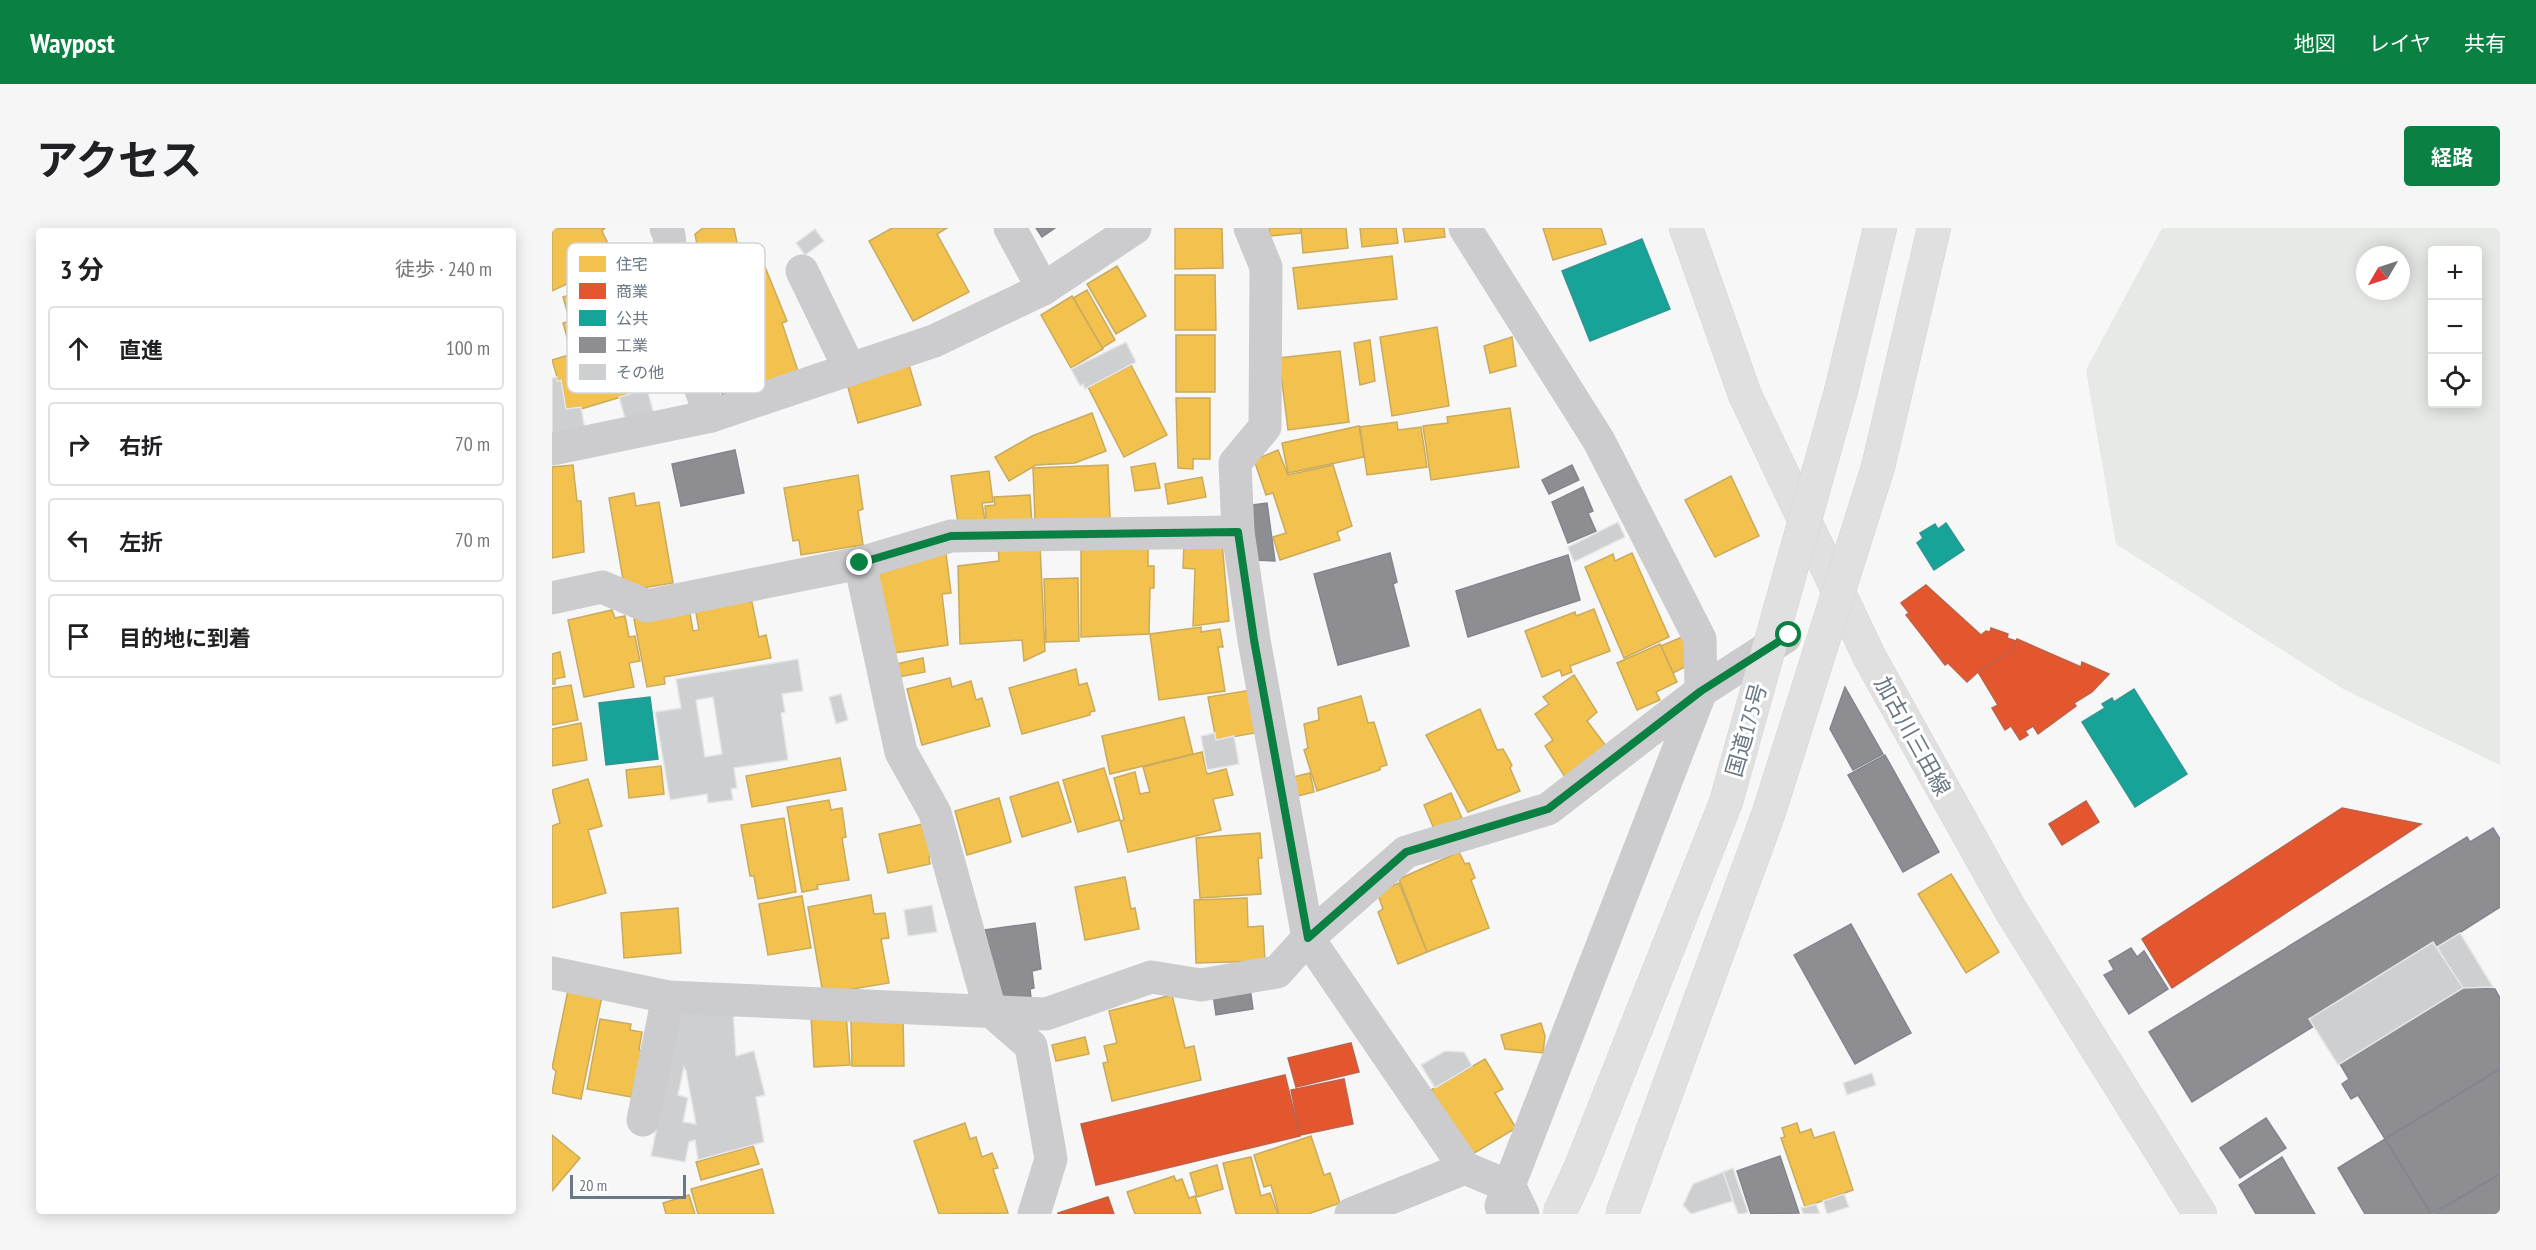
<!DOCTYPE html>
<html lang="ja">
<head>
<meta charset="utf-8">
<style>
  body { margin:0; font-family:"PT Sans Narrow","Noto Sans JP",sans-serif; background:#f6f6f6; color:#202124 }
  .controls { position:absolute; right:18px; top:18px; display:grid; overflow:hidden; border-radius:6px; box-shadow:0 3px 15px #0003 }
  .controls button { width:54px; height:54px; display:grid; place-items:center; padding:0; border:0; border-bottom:2px solid #e0e0e0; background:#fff; color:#202124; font:30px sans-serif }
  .compass { position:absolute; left:1804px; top:18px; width:54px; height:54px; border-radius:50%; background:#fff; box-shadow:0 3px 15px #0003; rotate:231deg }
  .scale { position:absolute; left:18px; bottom:15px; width:116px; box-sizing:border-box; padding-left:6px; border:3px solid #6a7784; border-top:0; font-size:16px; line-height:21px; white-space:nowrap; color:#6a7784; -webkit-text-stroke:4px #fff; paint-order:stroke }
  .stop { position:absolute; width:18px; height:18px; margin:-14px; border:4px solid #0b8043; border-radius:50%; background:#fff }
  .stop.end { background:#0b8043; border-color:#fff; box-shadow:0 2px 6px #0008 }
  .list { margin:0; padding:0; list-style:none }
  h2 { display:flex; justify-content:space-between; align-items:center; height:78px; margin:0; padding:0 24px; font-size:26px }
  h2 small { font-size:20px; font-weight:400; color:#757577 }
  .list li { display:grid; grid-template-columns:39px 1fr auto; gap:18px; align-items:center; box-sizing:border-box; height:84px; margin:0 12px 12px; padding:0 12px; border:2px solid #e0e0e0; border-radius:6px }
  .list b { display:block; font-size:22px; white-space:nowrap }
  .list em { font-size:20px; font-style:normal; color:#757577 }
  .icon { flex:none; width:33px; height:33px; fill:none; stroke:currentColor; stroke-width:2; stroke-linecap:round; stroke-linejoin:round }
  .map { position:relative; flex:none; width:1948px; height:986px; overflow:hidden; border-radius:6px }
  header { display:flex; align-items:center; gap:36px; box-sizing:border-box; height:84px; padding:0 30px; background:#0b8043; color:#fff }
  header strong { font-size:28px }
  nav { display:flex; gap:33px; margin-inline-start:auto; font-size:21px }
  .intro { display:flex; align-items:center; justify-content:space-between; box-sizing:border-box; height:144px; padding:0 36px }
  h1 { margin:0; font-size:42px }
  .button { padding:15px 27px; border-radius:6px; background:#0b8043; color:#fff; font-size:21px; font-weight:700 }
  main { display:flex; gap:36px; padding:0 36px }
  aside { flex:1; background:#fff; border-radius:6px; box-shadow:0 3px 15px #0003 }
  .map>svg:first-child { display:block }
</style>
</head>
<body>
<header>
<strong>Waypost</strong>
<nav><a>地図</a><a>レイヤ</a><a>共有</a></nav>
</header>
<div class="intro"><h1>アクセス</h1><a class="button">経路</a></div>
<main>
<aside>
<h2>3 分<small>徒歩 · 240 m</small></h2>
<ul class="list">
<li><svg class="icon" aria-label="ahead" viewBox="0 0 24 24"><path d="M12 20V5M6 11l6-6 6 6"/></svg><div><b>直進</b></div><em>100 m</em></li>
<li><svg class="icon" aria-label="right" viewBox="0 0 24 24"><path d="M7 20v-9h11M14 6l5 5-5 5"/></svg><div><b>右折</b></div><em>70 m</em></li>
<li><svg class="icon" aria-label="left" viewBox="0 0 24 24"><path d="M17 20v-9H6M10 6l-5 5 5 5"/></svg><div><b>左折</b></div><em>70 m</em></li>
<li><svg class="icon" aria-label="arrive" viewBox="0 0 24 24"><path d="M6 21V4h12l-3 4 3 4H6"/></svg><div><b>目的地に到着</b></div></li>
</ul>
</aside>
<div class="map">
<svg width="1948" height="986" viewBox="0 0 1948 986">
  <rect width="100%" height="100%" fill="#f7f7f7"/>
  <!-- green -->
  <path fill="#e6e9e5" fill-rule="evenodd" d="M1610,0h338v537l-155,-75 -229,-146 -30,-174zM1880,22h46v154h-46zM1813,27h36v36h-36z"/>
  <!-- homes -->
  <g fill="#f2c14e" stroke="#c9ab5e" stroke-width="1.5">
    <path d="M0,0h53l-3,3 18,38 -45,21 -4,-8 -19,9z"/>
    <path d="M151,0h31l8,39 21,-5 24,59 -5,2 16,48 -42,15 -9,-27 -6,3 -18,-45 -9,2 -1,-4 -14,6 -3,-10 -8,3 -4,-22 20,-8 -9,-50z"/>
    <path d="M340,0h55l-10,6 32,58 -56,29 -44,-80z"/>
    <path d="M623,0h47l1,40 -48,1z"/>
    <path d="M717,0h32v5l-31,3z"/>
    <path d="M749,0h45l2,20 -45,5z"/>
    <path d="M808,0h36l2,15 -36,4z"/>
    <path d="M851,0h41l1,9 -40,5z"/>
    <path d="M991,0h58l5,16 -53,16z"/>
    <path d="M840,28l5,43 -99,10 -5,-41z"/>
    <path d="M565,38l29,50 -30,18 -29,-50z"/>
    <path d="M623,47h40l1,55h-41z"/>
    <path d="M54,56l3,10 7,-2 5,14 15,58 -5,2 7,26 -57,17v-2l-15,2 -5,-29h-3l-6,-20 17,-5 -1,-6 2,-1 -7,-25 7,-2 -7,-24z"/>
    <path d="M535,62l28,50 -13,8 -29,-50z"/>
    <path d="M520,68l31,53 -32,19 -30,-53z"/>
    <path d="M885,99l12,79 -57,10 -12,-79z"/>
    <rect x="624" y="107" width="39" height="57"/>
    <path d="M960,109l4,29 -26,7 -6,-27z"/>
    <path d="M818,112l5,41 -15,4 -6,-42z"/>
    <path d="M788,123l9,71 -61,8 -9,-72z"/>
    <path d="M357,137l12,40 -63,18 -11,-39z"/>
    <path d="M579,137l36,70 -43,22 -36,-70z"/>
    <path d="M624,170h34v61h-17v10l-15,-1z"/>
    <path d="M958,180l9,59 -88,13 -8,-54 25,-3 -1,-6z"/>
    <path d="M540,185l14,38 -31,12 -39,2 -27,16 -14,-24 37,-21z"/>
    <path d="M845,194l1,8 23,-3 6,40 -60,8 -7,-48z"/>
    <path d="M807,198l5,31 -76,16 -6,-30z"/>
    <path d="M726,222l10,25 45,-10 19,61 -15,6 3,8 -60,20 -7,-23 13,-4 -13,-40 -7,2 -12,-35z"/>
    <path d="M603,235l5,25 -25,3 -4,-24z"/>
    <path d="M21,237l4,36h4l3,51 -32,6v-91z"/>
    <path d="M556,237l2,53 -75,2 -2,-52z"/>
    <path d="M437,243l4,31 -11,1 4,23 -27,4 -8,-54z"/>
    <path d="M306,247l5,34 -5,2 5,34 -62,10 -2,-15 -6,1 -9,-53z"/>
    <path d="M1179,248l28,60 -44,21 -30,-57z"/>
    <path d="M650,249l4,20 -38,7 -3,-20z"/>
    <path d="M82,265l2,13 23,-4 14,81 -48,8 -16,-93z"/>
    <path d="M478,267l2,30 -45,3 -2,-22 10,-1 -1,-8z"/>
    <path d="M670,314l7,79 -36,5 2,-57 -12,-1 1,-25z"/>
    <path d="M596,315v23h6v22h-4l-1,46 -68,3v-89z"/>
    <path d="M488,317l5,106 -21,10 -2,-21 -62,4 -2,-78 41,-5 -1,-15z"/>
    <path d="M394,325l5,40 -9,1 6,51 -60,9 -13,-79z"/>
    <path d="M1080,325l37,84 -45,21 -39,-91 28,-13 2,7z"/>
    <path d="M526,350l1,63 -33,1 -2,-63z"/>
    <path d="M195,369l1,5h4l7,35 7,-2 5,23 -107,19 1,7 -18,3 -13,-68 55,-11 4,23 6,-1 -4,-23z"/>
    <path d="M1042,381l16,42 -40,15 2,6 -10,4 -2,-6 -18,7 -17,-46 50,-19 1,4z"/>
    <path d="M60,382l3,8 10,-2 4,21 6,-1 5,25 -11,2 5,24 -50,10 -16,-77z"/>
    <path d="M649,399v5l19,-3 3,18h-5l7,44 -66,9 -9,-66z"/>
    <path d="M1130,409l11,26 -20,10 -12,-27z"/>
    <path d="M1108,416l17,38 -21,10 4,8 -23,10 -20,-47z"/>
    <path d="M8,424l5,25 -10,2v5h-3v-30z"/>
    <path d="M371,430l2,14 -27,5 -2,-13z"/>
    <path d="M524,441l3,16 8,-2 8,28 -5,1v3l-68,19 -13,-46z"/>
    <path d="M1022,447l23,37 -10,9 23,30 -43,29 -22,-34 8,-6 -18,-26 14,-10 -6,-7z"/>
    <path d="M398,450l2,9 19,-6 5,19 6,-2 8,28 -68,19 -15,-56z"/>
    <path d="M19,457l7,35 -26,5v-37z"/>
    <path d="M699,462l9,42 -44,8 -8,-43z"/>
    <path d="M809,468l7,27 6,-1 13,43 -7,2v3l-63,21 -13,-41 4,-2 -4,-24 15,-4 -1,-12z"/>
    <path d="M928,481l17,41 6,-1 9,16 -2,3 10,23 -52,21 -42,-77z"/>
    <path d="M632,489l9,37 -83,20 -8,-38z"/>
    <path d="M29,495l6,37 -35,6v-37z"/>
    <path d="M650,524l5,22 19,-5 7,26 -20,4 8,31 -93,22 -8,-31 4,-1 -10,-42 21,-6 5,22 10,-2 -7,-25z"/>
    <path d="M288,530l6,32 -94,17 -6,-31z"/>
    <path d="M109,538l3,28 -35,4 -3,-28z"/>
    <path d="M552,540l16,52 -42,12 -15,-52z"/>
    <path d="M758,545l4,19 -25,6 -4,-19z"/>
    <path d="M36,551l14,47 -14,4 18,63 -54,15v-82l8,-3 -8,-33z"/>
    <path d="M506,554l13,40 -49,15 -12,-40z"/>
    <path d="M899,565l11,25 -28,11 -10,-24z"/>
    <path d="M447,570l12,44 -44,13 -12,-44z"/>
    <path d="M277,572l2,10 11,-2 4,29 -4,1 7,42 -32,5 1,4 -16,3 -15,-85z"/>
    <path d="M232,590l12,74 -38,7 -4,-23h-4l-9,-51z"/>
    <path d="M371,596l10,32 -4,1 1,7 -42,9 -9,-39z"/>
    <path d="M708,605l2,25h-4l3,36 -61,4 -4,-60z"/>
    <path d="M907,624l6,12 4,-1 6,15 -4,2 18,48 -62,24 -28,-73z"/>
    <path d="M1399,646l48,78 -33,21 -48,-79z"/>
    <path d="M573,649l6,32 4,-1 4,21 -54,11 -10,-53z"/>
    <path d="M847,655l28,69 -29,12 -20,-52 5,-3 -6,-17z"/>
    <path d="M319,667l3,19 11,-1 4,25 -8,1 8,44 -66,11 -15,-87z"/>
    <path d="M250,668l9,52 -43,7 -9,-51z"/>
    <path d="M695,670l1,29 15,-1 2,35 -69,2 -2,-63z"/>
    <path d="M126,680l3,45 -57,5 -3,-45z"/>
    <path d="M16,762l34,6 -21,103 -29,-6 4,-22 -4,-3z"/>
    <path d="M620,767l13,53 9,-2 7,34 -89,21 -9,-38 5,-1 -4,-16 13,-3 -8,-32z"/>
    <path d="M294,786l4,51 -36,2 -3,-51z"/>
    <path d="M351,790l1,48h-52l-1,-47z"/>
    <path d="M48,791l31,5 -1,6 12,2 -3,18 6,1 -14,46 -44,-8z"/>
    <path d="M989,795l4,13 -2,17 -38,-4 -4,-14z"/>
    <path d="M533,809l4,17 -33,7 -4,-16z"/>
    <path d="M933,831l18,30 -8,4 21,35 -45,27 -40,-65z"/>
    <path d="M413,895l5,16 6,-2 6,20 10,-4 6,15 -5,1 15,44 -69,1 -25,-73z"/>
    <path d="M1245,895l3,10 11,-4 3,9 20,-6 19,58 -48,17 -24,-69 4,-1 -3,-9z"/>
    <path d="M0,907l28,23 -28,33z"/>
    <path d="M759,908l13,39 6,-2 10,30 -32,11h-29l-8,-29 -7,2 -10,-32z"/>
    <path d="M201,918l6,18 -58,16 -5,-18z"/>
    <path d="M699,929l10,39 9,-3 8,21h-42l-13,-51z"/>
    <path d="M665,937l6,24 -26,8 -7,-24z"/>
    <path d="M210,941l12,45h-76l-7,-25z"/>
    <path d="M622,948l2,5 6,-2 7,19 6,-2 6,18h-66l-8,-22z"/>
    <path d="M137,967l6,19h-29l-3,-11z"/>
  </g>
  <!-- shops -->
  <g fill="#e4572e" stroke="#bf6148" stroke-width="1.5">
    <path d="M1374,357l55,50 5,-4 4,1 1,-4 17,6 -1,4 9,3 -4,10 -34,21 -11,10 -19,-19 -3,2 -39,-50 3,-2 -8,-10z"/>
    <path d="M1465,411l64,28 1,-5 27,12 -17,18 -18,11 2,3 -38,28 -5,-8 -8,5 3,4 -8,5 -9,-14 -6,4 -13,-22 6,-3 -20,-33 34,-21z"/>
    <path d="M1534,573l13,21 -37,23 -13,-21z"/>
    <path d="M1790,580l79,16 -249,164 -30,-49z"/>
    <path d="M799,815l8,29 -63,15 -8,-29z"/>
    <path d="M733,847l15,61 -204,49 -15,-61z"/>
    <path d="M792,851l9,45 -53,11 -9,-45z"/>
    <path d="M556,969l6,17h-56v-1z"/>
  </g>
  <!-- public -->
  <g fill="#17a398" stroke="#309692" stroke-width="1.5">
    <path d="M1090,11l28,70 -80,32 -28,-70z"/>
    <path d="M1394,295l18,27 -30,20 -17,-27 6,-5 -3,-5 15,-9 3,5z"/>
    <path d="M1582,461l53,85 -52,33 -53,-85 23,-14 -3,-4 10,-6 2,4z"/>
    <path d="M98,469l8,62 -52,6 -7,-62z"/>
  </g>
  <!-- industry -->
  <g fill="#8d8d92" stroke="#82868e" stroke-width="1.5">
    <path d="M484,0h19l-13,9z"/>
    <path d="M175,116l17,43 -21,9 -18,-43z"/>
    <path d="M183,222l9,43 -63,13 -9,-42z"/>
    <path d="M1020,237l7,15 -30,14 -7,-14z"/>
    <path d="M1031,259l10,24 -5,2 8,18 -28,12 -16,-41z"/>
    <path d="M715,275l8,58 -23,-1 -7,-54z"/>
    <path d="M838,325l7,29 -4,2 16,62 -71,19 -24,-91z"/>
    <path d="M1016,327l12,45 -112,37 -12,-46z"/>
    <path d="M1293,459l38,67 -30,16 -23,-41z"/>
    <path d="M1333,527l54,97 -36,20 -55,-97z"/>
    <path d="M1941,600l7,11v68l-63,40 -4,-5 -124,77 5,7 -122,76 -43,-70 318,-195 3,5z"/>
    <path d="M483,695l6,46 -9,2 2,17 -4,1 1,9h-28l-18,-68z"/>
    <path d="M1299,696l60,109 -56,31 -61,-109z"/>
    <path d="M1579,720l6,9 7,-6 24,38 -39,25 -25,-39 10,-5 -5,-9z"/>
    <path d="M698,760l3,21 -37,6 -3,-21z"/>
    <path d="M1911,760l32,1 5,9v71l-115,70 -27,-44 -7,4 -9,-15 7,-5 -9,-15z"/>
    <path d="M1948,841v105l-69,40 -46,-75z"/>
    <path d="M1714,890l20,30 -46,30 -20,-30z"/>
    <path d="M1833,911l46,75h-66l-27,-46z"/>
    <path d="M1228,928l19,57 -48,1 -14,-43z"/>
    <path d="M1730,929l33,57h-59l-17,-29z"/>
    <path d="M1948,946v40h-66z"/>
  </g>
  <!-- building -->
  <g fill="#cecfd0" stroke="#e6e6e6" stroke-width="1.5" fill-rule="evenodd">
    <path d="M263,1l9,12 -19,14 -9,-12z"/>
    <path d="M574,114l10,20 -51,27 -2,-5 -3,2 -9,-17z"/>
    <path d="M5,149v4l4,-1 5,29 15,-2 4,22 -33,6v-57z"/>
    <path d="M94,157l8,29 -28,8 -7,-25 19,-5v-4z"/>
    <path d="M1066,294l7,15 -51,25 -6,-15z"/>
    <path d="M246,431l5,32 -21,3 3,18 -4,1 7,47 -54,8 3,20 -6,1 2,11 -25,3 -1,-9 -37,6 -15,-88 26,-4 -5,-29zM161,469l9,57 -17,3 -9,-57z"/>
    <path d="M289,466l7,26 -12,4 -7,-27z"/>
    <path d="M663,505l1,7 18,-4 5,28 -32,6 -6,-34z"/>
    <path d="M380,677l5,27 -29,4 -4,-26z"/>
    <path d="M1908,705l33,54 -31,1 -25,-41z"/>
    <path d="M1881,714l30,46 -125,77 -29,-46z"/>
    <path d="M129,778l52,2 3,48 18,-5 11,44 -9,2 8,45 -66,18 -3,-20 -6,2 -4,20 -34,-6zM132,839l2,4 10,53 -13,-2 5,-24 -10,-3z"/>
    <path d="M893,823l19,1 8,14 -37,22 -14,-23z"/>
    <path d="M1320,845l4,12 -29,10 -4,-12z"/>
    <path d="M1181,940l15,44 -5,2h-5l-15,-42z"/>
    <path d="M1171,944l10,29 -42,13 -8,-9 10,-21z"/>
    <path d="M1292,966l5,13 -22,7 -4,-13z"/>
    <path d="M1264,976l4,10h-17l-2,-6z"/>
  </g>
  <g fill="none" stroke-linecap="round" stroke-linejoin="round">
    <!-- major casing -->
    <g stroke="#d3d4d5" stroke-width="34">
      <path id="major" d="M1134,0l59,167 125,263 140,251 190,305"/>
    </g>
    <!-- highway casing -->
    <g stroke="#d3d4d4" stroke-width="34">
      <g id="highway">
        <path d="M1289,163l39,-163"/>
        <path d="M1326,239l56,-239"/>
      </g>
    </g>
    <!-- minor -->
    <g stroke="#ccccce" stroke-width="33">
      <path d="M114,0l3,7 10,98 32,83"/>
      <path d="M458,0l33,61"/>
      <path d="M698,0l16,39 -1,160 -30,36 3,69 16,108 54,298 157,230 45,19 13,27"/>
      <path d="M913,0l134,213 101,198 1,52 -200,515"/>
      <path d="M250,43l48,99"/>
      <path d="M0,221l159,-33 223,-75 109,-52 92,-61"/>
      <path d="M308,335l41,189 34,61 55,197 41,36 20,113 -17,55"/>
      <path d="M0,370l50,-11 45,19 213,-43 91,-27 287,-4"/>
      <path d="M0,745l116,24 378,17 105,-37 50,8 76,-13 31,-34 98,-86 142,-43 153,-118 84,-54"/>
      <path d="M91,892l25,-123"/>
      <path d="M799,986l114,-46"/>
    </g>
    <!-- major -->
    <use href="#major" stroke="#e0e0e1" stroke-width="33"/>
    <!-- highway -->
    <use href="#highway" stroke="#e0e0e1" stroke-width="33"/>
    <!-- highway-bridge casing -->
    <g stroke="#d3d4d4" stroke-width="34" stroke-linecap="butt">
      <g id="highway-bridge">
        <path d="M1007,986l21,-45 146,-367 115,-411"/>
        <path d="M1070,986l147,-402 109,-345"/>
      </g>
    </g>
    <!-- highway-bridge -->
    <use href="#highway-bridge" stroke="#e0e0e1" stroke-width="33"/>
  </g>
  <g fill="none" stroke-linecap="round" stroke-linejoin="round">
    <!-- route -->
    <path stroke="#0b8043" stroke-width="8" d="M308,335l91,-27 287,-4 16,108 54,298 98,-86 142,-43 153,-118 88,-56"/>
  </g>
  <g text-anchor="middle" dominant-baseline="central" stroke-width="6" stroke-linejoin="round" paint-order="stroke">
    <!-- street labels -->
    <g font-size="22" fill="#6a7784" stroke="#fff">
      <text transform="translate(1194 502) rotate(-74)">国道175号</text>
      <text transform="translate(1361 508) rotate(61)">加古川三田線</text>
    </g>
  </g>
  <!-- legend -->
  <rect x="15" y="15" width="198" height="150" rx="9" fill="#fff" stroke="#d2d6da" stroke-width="1.5"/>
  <rect x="27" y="28" width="27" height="16" fill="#f2c14e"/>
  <rect x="27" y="55" width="27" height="16" fill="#e4572e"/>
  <rect x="27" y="82" width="27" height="16" fill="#17a398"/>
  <rect x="27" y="109" width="27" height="16" fill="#8d8d92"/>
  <rect x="27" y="136" width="27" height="16" fill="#cecfd0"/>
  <g font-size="16" fill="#6a7784">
    <text x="64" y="42">住宅</text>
    <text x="64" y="69">商業</text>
    <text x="64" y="96">公共</text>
    <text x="64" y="123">工業</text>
    <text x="64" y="150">その他</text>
  </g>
</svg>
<div class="controls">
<button>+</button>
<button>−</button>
<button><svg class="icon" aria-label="locate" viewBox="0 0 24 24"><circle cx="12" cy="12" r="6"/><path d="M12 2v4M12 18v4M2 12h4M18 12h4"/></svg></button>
</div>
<svg class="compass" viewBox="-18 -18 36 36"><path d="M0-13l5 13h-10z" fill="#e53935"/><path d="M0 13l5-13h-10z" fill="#757577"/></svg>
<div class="scale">20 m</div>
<div class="stop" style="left:1237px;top:407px"></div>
<div class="stop end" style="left:308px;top:335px"></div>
</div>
</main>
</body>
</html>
